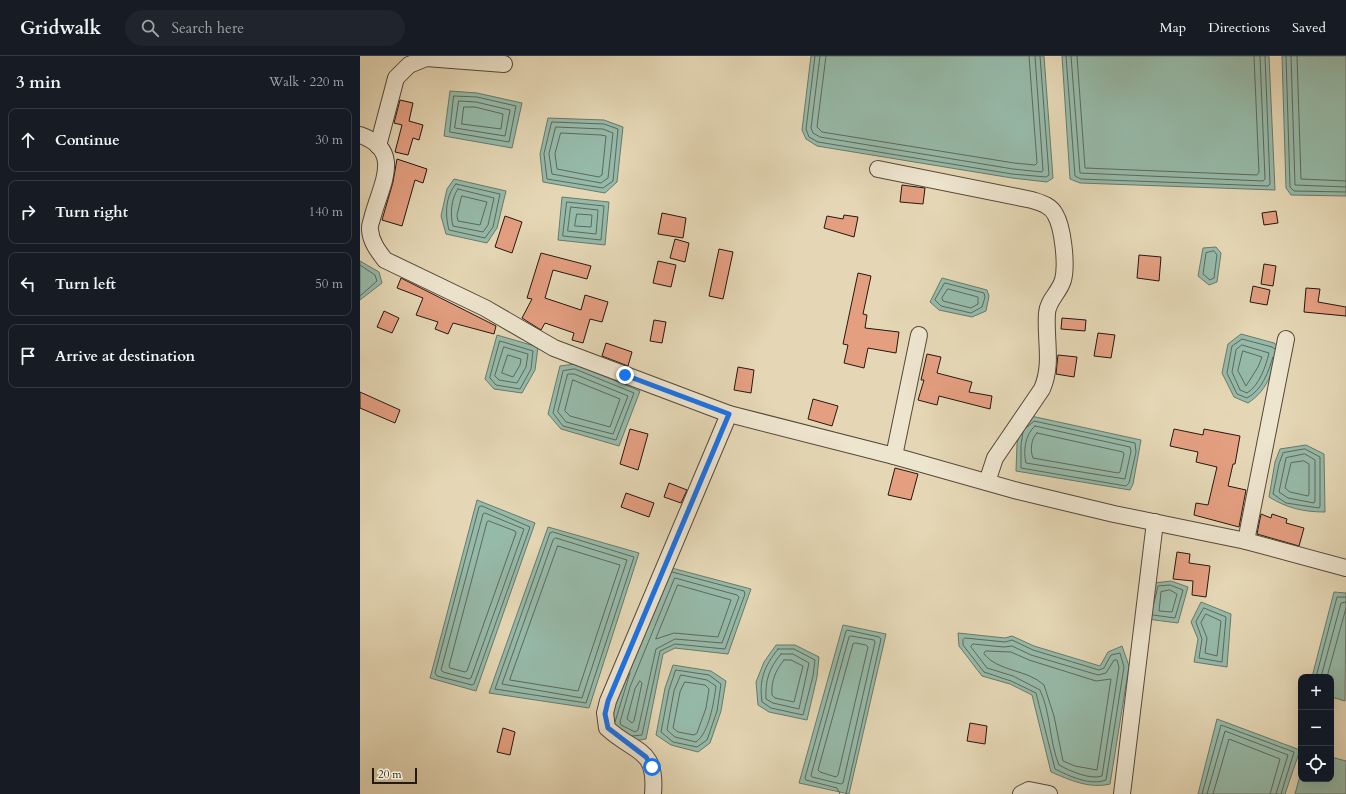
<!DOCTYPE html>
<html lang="en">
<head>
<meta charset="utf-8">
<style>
  body { margin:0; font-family:Cardo,serif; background:#20242c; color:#f1f3f6 }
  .controls { position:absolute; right:12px; bottom:12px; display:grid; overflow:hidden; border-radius:8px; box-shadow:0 4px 16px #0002 }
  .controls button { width:36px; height:36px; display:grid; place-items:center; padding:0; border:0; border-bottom:1px solid #363941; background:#171b24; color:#f1f3f6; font:20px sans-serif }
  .scale { position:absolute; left:12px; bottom:10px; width:45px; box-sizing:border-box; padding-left:4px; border:2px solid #241811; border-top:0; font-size:11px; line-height:14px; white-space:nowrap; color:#241811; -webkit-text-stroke:3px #eee5cf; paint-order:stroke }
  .stop { position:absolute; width:12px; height:12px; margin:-9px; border:3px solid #1a73e8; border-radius:50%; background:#fff }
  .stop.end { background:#1a73e8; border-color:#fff; box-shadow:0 1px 4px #0008 }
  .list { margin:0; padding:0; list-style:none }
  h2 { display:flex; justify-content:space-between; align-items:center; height:52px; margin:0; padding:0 16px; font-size:17px }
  h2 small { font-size:13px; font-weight:400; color:#9ea1a6 }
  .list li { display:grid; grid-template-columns:26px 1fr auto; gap:12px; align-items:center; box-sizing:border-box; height:64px; margin:0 8px 8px; padding:0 8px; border:1px solid #363941; border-radius:8px }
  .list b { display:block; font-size:15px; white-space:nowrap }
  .list em { font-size:13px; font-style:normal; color:#9ea1a6 }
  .icon { flex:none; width:22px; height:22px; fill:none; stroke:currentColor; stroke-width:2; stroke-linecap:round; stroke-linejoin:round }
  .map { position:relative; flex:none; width:986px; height:738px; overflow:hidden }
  header { display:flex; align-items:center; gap:24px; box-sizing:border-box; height:56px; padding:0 20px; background:#171b24; border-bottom:1px solid #363941 }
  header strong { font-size:19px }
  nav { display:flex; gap:22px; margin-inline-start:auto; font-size:14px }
  .search { width:280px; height:36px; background:#20242c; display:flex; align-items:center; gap:10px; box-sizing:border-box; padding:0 14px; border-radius:22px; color:#9ea1a6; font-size:15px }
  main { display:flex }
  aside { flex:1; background:#171b24 }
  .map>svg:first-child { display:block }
</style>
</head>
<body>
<header>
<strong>Gridwalk</strong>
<div class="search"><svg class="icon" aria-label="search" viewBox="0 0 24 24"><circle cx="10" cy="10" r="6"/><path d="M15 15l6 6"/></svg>Search here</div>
<nav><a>Map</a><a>Directions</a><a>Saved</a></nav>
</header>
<main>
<aside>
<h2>3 min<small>Walk · 220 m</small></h2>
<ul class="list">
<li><svg class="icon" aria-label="ahead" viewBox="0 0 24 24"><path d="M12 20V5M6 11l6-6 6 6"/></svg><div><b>Continue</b></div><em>30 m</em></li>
<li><svg class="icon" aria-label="right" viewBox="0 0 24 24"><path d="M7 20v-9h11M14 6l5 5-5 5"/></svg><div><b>Turn right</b></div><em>140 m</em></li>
<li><svg class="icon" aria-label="left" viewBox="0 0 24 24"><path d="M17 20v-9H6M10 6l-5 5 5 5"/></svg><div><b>Turn left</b></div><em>50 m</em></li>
<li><svg class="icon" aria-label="arrive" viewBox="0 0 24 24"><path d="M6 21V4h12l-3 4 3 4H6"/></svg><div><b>Arrive at destination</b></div></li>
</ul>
</aside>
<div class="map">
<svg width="986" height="738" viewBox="0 0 986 738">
  <rect width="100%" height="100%" fill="#e5d7b5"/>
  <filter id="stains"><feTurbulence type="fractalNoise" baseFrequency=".005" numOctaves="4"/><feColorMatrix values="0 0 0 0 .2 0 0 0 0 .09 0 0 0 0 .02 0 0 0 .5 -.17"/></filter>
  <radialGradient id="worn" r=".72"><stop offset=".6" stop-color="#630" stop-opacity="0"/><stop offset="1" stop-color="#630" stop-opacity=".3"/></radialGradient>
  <!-- water -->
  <g fill="#96baa9" stroke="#68796c">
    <path d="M451,0h233l9,122 -6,4 -35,-4 -195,-32 -11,-7 -4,-9z"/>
    <path d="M702,0h207l6,134 -195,-7 -10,-4z"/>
    <path d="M922,0h64v140l-55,-1 -5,-7z"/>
    <path d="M90,35l27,2 45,10 -10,45 -68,-12z"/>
    <path d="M188,62l56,2 19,7 -6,55 -12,11 -62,-11 -3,-28z"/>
    <path d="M94,123l52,12 -9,37 -10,15 -41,-9 -5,-18 6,-27z"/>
    <path d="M202,141l47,5 -4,43 -47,-5z"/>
    <path d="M856,191l5,6 -4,29 -8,3 -11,-9 5,-28z"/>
    <path d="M0,205l19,11 3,11 -22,17z"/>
    <path d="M582,222l45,12 2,6 -3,15 -14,6 -33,-7 -9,-8z"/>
    <path d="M881,278l33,9 5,4c-6,23 -10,42 -31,56l-14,-6 -12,-24 6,-29z"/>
    <path d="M137,279l41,12 -3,23 -13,23 -28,-4 -9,-10z"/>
    <path d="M215,308l65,27 -21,55 -58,-17 -13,-15 12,-48z"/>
    <path d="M671,360l110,24 -8,44 -3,6 -114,-19 1,-27 3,-15z"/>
    <path d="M946,389l18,9 1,58c-22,0 -38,-4 -56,-15l6,-35 5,-13z"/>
    <path d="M117,444l58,23 -59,168 -46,-13z"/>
    <path d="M188,471l91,26 -50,155 -100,-15z"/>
    <path d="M308,511l83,22 -23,65 -53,-6 -12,6 -17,85 -12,2 -23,-19 10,-38z"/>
    <path d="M811,525l17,6 -10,36 -31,-4 7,-36z"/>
    <path d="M974,536l12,1 -1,108 -14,-4v-20h-19z"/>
    <path d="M841,546l30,12 -4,53 -33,-5 4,-23 -7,-17z"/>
    <path d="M483,569l43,9 -37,160 -50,-11z"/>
    <path d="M598,577l47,5 7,-2 22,10 66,20 8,-14 14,-6 7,20 -19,118c-21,5 -40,-4 -59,-12l-19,-77 -22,-11 -28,-8 -23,-30z"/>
    <path d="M416,589h19l24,12 -2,20 -10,43 -38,-8 -11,-7 -2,-23 8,-20z"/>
    <path d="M313,609l38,6 15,10 -5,30 -11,32 -12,9 -27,-7 -15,-10 9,-47z"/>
    <path d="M857,663l83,31 -15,44h-87z"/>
    <path d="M971,701l15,4v33h-51l6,-22v7h30z"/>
  </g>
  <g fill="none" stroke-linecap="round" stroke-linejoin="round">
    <!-- shore -->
    <g stroke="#5d695d" stroke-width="1">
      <path d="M455,0l-9,73 3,8 9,5 194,32 34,3 3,-2 -9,-119"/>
      <path d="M460,0l-9,72 2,5 7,4 193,32 29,3 1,-2 -8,-114"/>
      <path d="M466,0l-9,71 5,5 192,31 21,2 2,-2 -8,-107"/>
      <path d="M706,0l9,120 6,3 187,7 2,-2 -5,-128"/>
      <path d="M711,0l9,117 183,8 2,-2 -5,-123"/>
      <path d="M717,0l8,112 172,7 2,-3 -5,-116"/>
      <path d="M926,0l4,131 4,4 52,1"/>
      <path d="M931,0l4,129 51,2"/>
      <path d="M937,0l4,123 45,2"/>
      <path d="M94,40l23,1 39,9 -7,36 -59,-10z"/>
      <path d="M99,45l17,1 34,8 -5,26 -50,-8z"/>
      <path d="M104,51h11l28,7 -2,15 -39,-5z"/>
      <path d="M192,66l52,2 14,5 -5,52 -10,7 -56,-9 -3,-25z"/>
      <path d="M196,71l47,2 10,4 -5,45 -7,5 -49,-9 -3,-20z"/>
      <path d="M201,77l40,2 5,1 -4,39 -3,2 -42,-8 -2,-15z"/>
      <path d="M96,128l44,10 -7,33 -8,11 -36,-8c-4,-15 -4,-34 7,-46z"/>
      <path d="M98,133l36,9 -6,27 -5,7 -30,-6c-3,-11 -2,-28 5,-37z"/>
      <path d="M102,140l25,6 -7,23 -22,-4 -1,-5z"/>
      <path d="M207,146l37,4 -3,34 -38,-4z"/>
      <path d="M211,151l27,3 -2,24 -28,-3z"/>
      <path d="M217,158l15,1 -1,12 -16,-1z"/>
      <path d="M854,195l3,4 -3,23 -4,2 -7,-6 3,-21z"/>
      <path d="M0,209l15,10 2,6 -17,15"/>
      <path d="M585,227l39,10 1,4 -3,10 -11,6 -30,-7 -6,-6z"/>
      <path d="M588,233l30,8v7l-7,4 -28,-7 -1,-3z"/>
      <path d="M140,285l33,10 -2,18 -11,20 -24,-4 -6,-7z"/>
      <path d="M882,289l27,8c-3,13 -10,33 -22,40l-7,-3 -8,-18 4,-22z"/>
      <path d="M144,291l24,7 -2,13 -9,16 -18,-3 -4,-4z"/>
      <path d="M883,295l19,6 -4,10 -12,19 -8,-15z"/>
      <path d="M148,299l13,4 -1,6 -7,12 -11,-4z"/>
      <path d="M913,301c-5,16 -11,33 -26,41l-10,-4 -10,-21 5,-27 10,-7 30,8 3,2"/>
      <path d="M215,313l59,24 -18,47 -53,-14 -10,-13 10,-42z"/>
      <path d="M208,318h6l54,22 -15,38 -47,-12 -8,-10z"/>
      <path d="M213,324l47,19 -10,28 -40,-11 -5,-5z"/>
      <path d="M675,370l95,21 1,4 -6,28 -99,-16c-3,-11 -1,-29 9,-37z"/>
      <path d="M663,376l-2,13v23l105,18 3,-3 7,-31 -1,-9 -101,-22 -8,7"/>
      <path d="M677,377l86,19 1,2 -4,18 -2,1 -85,-15c-3,-7 -2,-20 4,-25z"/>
      <path d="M945,393l15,8v49l-1,2 -33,-5 -13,-9 6,-30 4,-11z"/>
      <path d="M945,398l10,6v41l-1,2 -26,-5 -9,-6 7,-34z"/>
      <path d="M944,405l5,3v30l-1,2 -18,-4 -5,-4 6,-25z"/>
      <path d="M122,450l48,21 -56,157 -2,1 -35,-9 -2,-3 44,-166z"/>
      <path d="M125,457l39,16 -53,149 -2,1 -26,-7 -2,-2 42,-156z"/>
      <path d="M129,465l26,10 1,2 -49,138 -2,1 -15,-4 -1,-2 38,-144z"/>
      <path d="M193,476l81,25 -48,146 -91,-14 55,-156z"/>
      <path d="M196,482l71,22 -45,138 -80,-14 51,-144z"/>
      <path d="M198,490l62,19 -42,126 -68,-11z"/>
      <path d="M315,522l62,17 2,2 -17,46 -47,-4 -19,10 -18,81 -3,2 -14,-7 -1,-3 10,-35z"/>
      <path d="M318,529l53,15 -13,37 -44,-4 -18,6z"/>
      <path d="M810,534l7,4 -5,18 -13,-1 2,-19z"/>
      <path d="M844,552l22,9 -4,45 -23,-4 3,-19 -6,-17z"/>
      <path d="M846,558l15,7 -4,35 -12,-3 2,-15 -6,-15z"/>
      <path d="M793,559l22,3 8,-28 -13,-5 -12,1 -4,17"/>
      <path d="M491,580l23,4 1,2 -32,141 -2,1 -29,-7 -1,-2 38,-138z"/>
      <path d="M605,582l40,4 7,-2 21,10 66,20 5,-2 7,-13 9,-2 4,14 -18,113c-16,6 -37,-4 -51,-11l-19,-76 -25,-12 -27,-9 -21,-27v-5z"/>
      <path d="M496,587l10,2 2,2 -30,128 -2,2 -16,-5 -2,-2 35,-126z"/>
      <path d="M613,588l31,3 8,-1 19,9 67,20 8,-2 8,-13h3l2,7 -17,109c-12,4 -32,-5 -43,-11 -10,-24 -8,-52 -19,-75l-27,-14 -26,-8 -16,-21z"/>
      <path d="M418,593h16l21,11 -2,16 -10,39 -32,-7 -9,-6c-3,-23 2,-35 16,-53z"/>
      <path d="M626,595l25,1 18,8 67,21 15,-2 -14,91 -22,-4 -12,-5 -9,-45 -10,-31c-17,-16 -46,-13 -60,-31z"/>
      <path d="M421,598h12l16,9 -10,46 -26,-6 -7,-4c-1,-18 3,-31 15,-45z"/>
      <path d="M424,604h7l12,6 -9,36 -19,-4 -3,-3c-1,-13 3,-24 12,-35z"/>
      <path d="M316,614l33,5 12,9 -4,27 -10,29 -10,7 -24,-5 -12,-10 8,-42z"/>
      <path d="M321,619l26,5 9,6c-2,16 -7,47 -20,56l-21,-5 -8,-7 7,-39z"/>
      <path d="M956,621l21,-80h9"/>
      <path d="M961,621l20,-74 5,-1"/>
      <path d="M967,621l19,-69"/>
      <path d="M280,625l2,2 -8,38 -2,2 -5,-4 8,-30z"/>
      <path d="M325,626l20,3 4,4 -3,19 -9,25 -3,2 -16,-3 -5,-4 7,-36z"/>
      <path d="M255,666l15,-49"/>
      <path d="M272,680l10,-1 18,-84 15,-7 50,5 20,-55 -1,-3 -72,-19"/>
      <path d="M480,738l-3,-6 -31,-8 -1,-2 41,-147 1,-1 32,7 2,2 -35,155"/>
      <path d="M842,738l19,-69 73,27 -13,42"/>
      <path d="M847,738l18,-63 63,24 -12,39"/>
      <path d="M853,738l16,-55 51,20 -10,35"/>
    </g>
  </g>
  <!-- building -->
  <g fill="#e49f81" stroke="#241811">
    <path d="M40,44l13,3 -4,18 14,4 -4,15 -6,-2 -5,17 -13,-3 7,-27 -8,-2z"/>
    <path d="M37,103l30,10 -4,14 -8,-3 -13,46 -20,-6 11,-38z"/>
    <path d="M542,129l23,3 -2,16 -23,-2z"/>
    <path d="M916,155l2,12 -14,2 -2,-12z"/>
    <path d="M302,157l24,5 -3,20 -25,-4z"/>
    <path d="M484,159l14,2 -4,20 -30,-9 3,-12 16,3z"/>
    <path d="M145,160l17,6 -10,31 -17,-6z"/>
    <path d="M315,183l14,4 -4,19 -15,-4z"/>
    <path d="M359,193l14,3 -10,47 -14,-3z"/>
    <path d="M181,197l50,13 -4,13 -34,-9 -8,28 36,12 4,-15 23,7 -6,20 -12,-3 -7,24 -11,-3 2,-7 -29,-10 -4,7 -19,-12 10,-19 -5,-1z"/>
    <path d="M779,199l22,2 -2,24 -22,-3z"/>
    <path d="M298,205l18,4 -5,22 -18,-4z"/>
    <path d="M904,208l12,2 -3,20 -12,-2z"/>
    <path d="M498,217l13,3 -8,38 4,1 -2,13 34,4 -3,21 -28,-5 -4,20 -20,-5 4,-18 -5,-1z"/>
    <path d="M41,222l95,48 -2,8 -41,-11 -5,11 -13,-5 3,-7 -22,-7 7,-17 -26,-10z"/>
    <path d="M893,230l17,4 -3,15 -17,-3z"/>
    <path d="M946,232l14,1 -2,13 28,5v9l-42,-4z"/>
    <path d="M24,255l15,7 -7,15 -15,-6z"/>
    <path d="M702,262l24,2 -1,11 -24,-2z"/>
    <path d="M294,264l12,2 -4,21 -12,-2z"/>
    <path d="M738,277l17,2 -4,23 -17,-2z"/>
    <path d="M246,287l26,9 -4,14 -26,-10z"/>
    <path d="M567,298l14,3 -4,16 35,9 -3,10 23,4 -2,13 -51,-13 -2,9 -19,-5 6,-20h-3z"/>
    <path d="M698,299l19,2 -3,20 -18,-3z"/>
    <path d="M378,311l16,3 -3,23 -17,-3z"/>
    <path d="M0,336l40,18 -5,13 -35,-15z"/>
    <path d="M453,343l25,7 -6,20 -24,-7z"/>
    <path d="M270,373l18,5 -10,36 -18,-6z"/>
    <path d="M814,373l29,6 1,-6 36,7 -5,28h-2l-5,22 18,4 -7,37 -45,-12 2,-12 12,2 9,-38 -21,-5 2,-10 -28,-6z"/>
    <path d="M535,412l23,6 -7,26 -23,-5z"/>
    <path d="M309,427l18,7 -6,13 -17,-6z"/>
    <path d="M266,437l28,10 -5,14 -28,-10z"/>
    <path d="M901,458l10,4 1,-4 15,5 -1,4 18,5 -5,18 -42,-12z"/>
    <path d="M817,496l13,2 -1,9 21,3 -4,31 -14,-2 1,-14 -20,-2z"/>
    <path d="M610,667l17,3 -2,18 -18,-3z"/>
    <path d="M143,672l12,4 -5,23 -13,-3z"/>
  </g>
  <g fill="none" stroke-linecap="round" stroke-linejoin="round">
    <!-- minor casing -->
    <g stroke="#54483a" stroke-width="18">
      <g id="minor">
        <path d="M0,79c43,15 22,48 13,80 -1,5 -4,11 -3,15 1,12 8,21 15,30l100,48 69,40 175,66 165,42 124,35 96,23 132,27 100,27"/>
        <path d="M18,90l18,-68 13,-13 17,-7 78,6"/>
        <path d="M518,113l154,31c9,3 18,5 23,14 8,13 12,51 8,66 -4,13 -15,20 -16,33 -2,26 6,51 -5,76l-47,69 -8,24"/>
        <path d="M534,400l25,-121"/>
        <path d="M886,485l40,-202"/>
        <path d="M293,738c4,-47 -18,-40 -46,-66l-2,-15 3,-12 121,-287"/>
        <path d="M661,738l8,-4 20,4"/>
        <path d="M762,738l33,-272"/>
      </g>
    </g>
    <!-- minor -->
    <use href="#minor" stroke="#eee5cf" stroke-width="16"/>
  </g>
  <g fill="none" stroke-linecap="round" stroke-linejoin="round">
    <!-- route -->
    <path stroke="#1a73e8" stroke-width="5" d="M265,319l104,39 -121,287 -3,13 3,14 38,29 6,10"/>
  </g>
  <rect width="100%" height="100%" filter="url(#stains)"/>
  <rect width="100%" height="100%" fill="url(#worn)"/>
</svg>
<div class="controls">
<button>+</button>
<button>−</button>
<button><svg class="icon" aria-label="locate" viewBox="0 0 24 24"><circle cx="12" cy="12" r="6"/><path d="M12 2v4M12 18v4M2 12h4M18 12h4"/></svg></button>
</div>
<div class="scale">20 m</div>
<div class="stop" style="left:292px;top:711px"></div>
<div class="stop end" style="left:265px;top:319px"></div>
</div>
</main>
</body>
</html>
